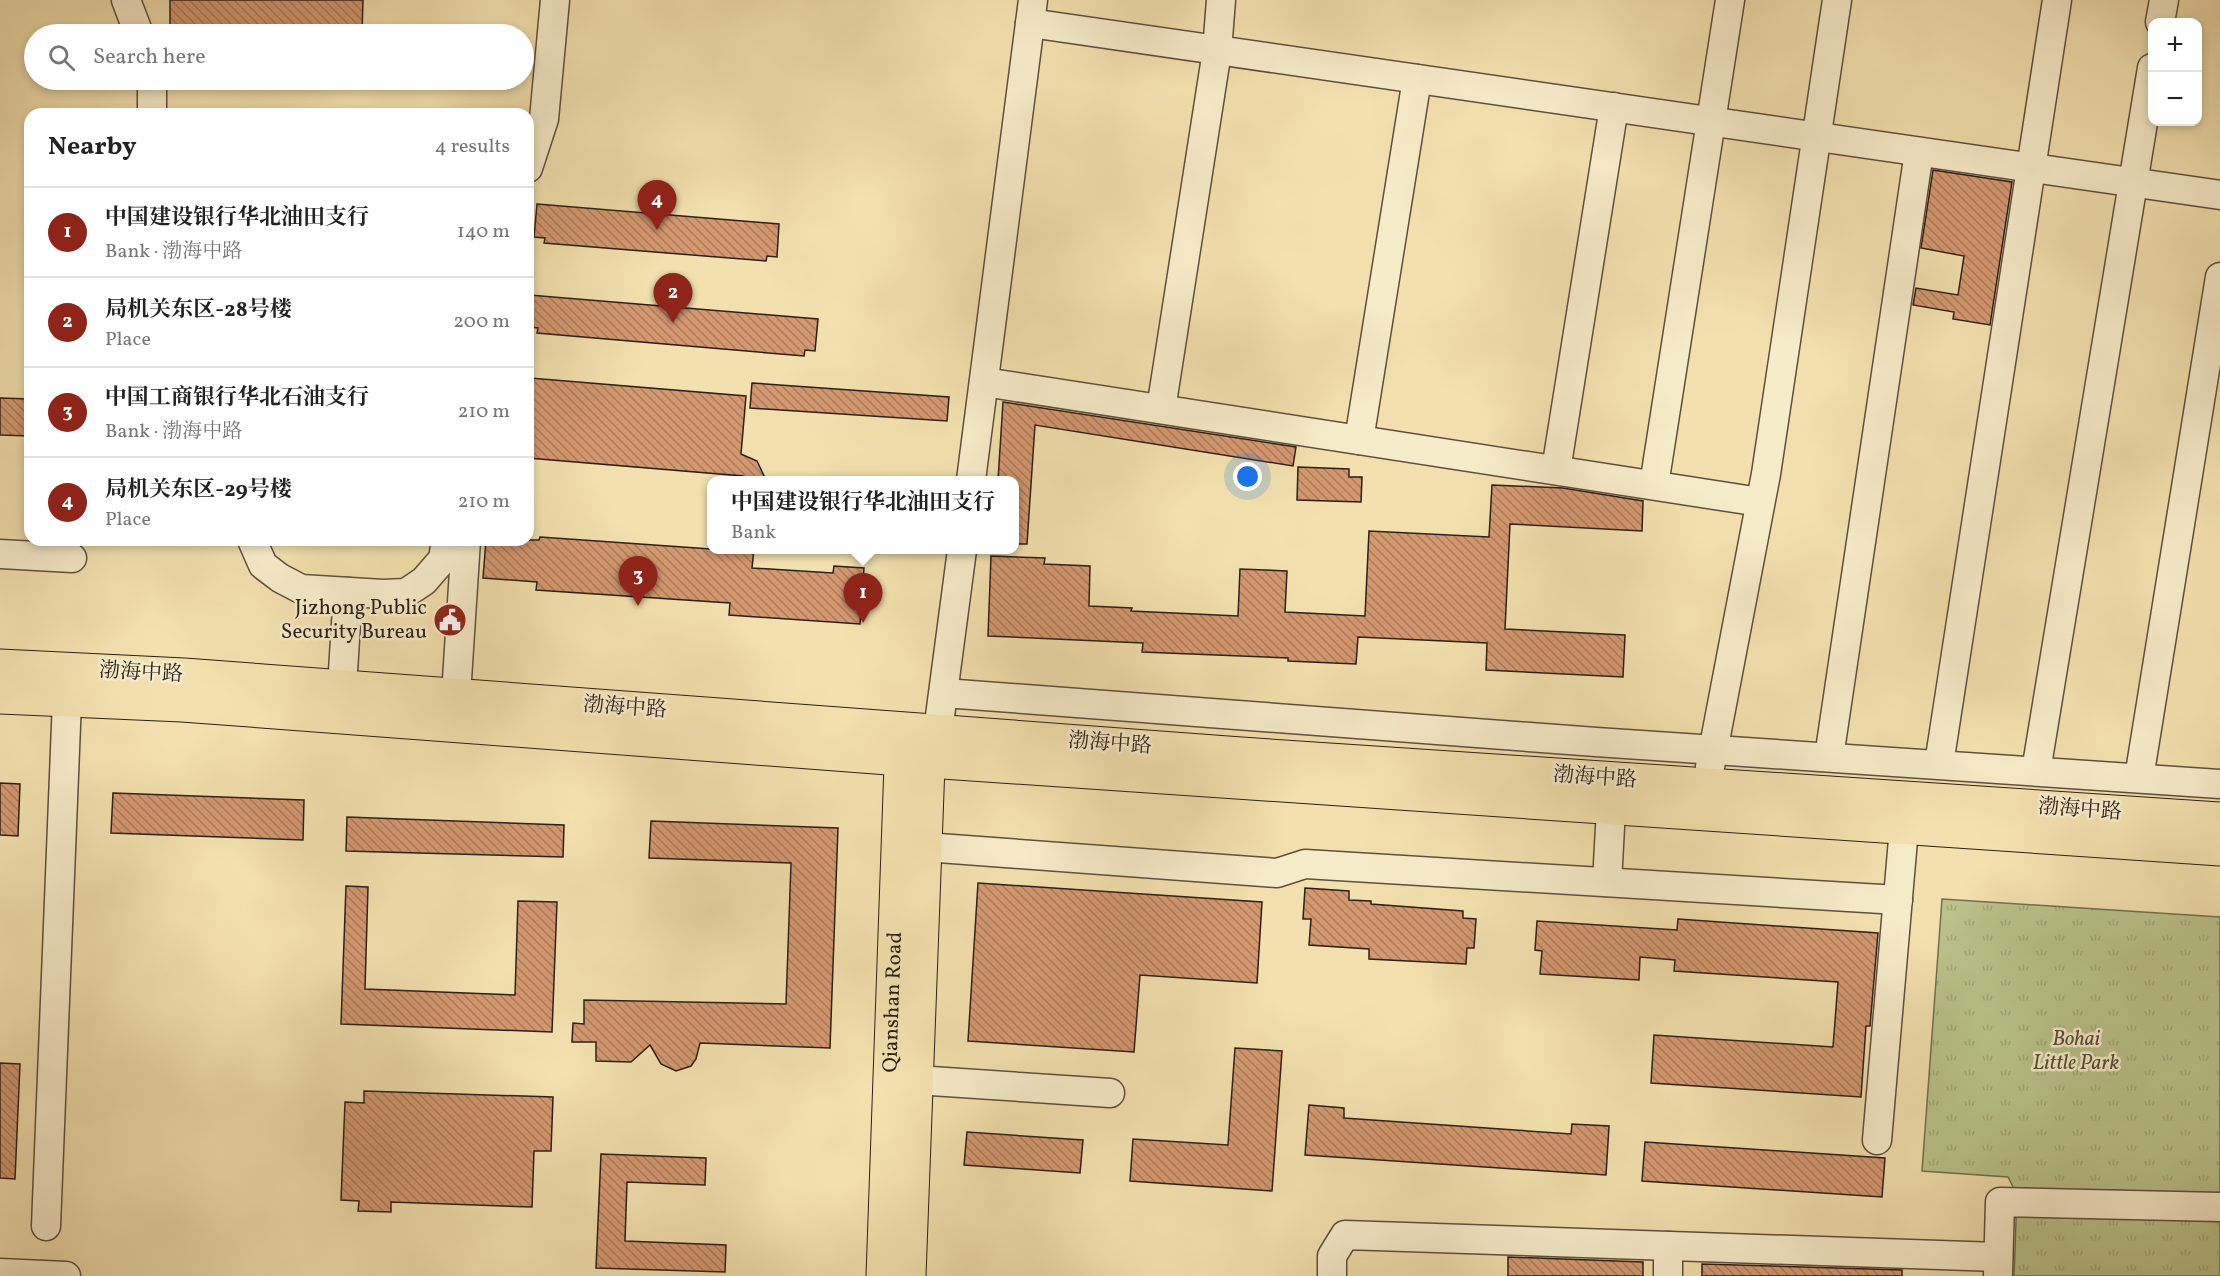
<!DOCTYPE html>
<html lang="en">
<head>
<meta charset="utf-8">
<style>
  body { margin:0; font-family:Vollkorn,"Noto Serif SC",serif; background:#f2f2f2; color:#222 }
  .controls { position:absolute; right:18px; top:18px; display:grid; overflow:hidden; border-radius:12px; box-shadow:0 3px 9px #0003 }
  .controls button { width:54px; height:54px; display:grid; place-items:center; padding:0; border:0; border-bottom:2px solid #e0e0e0; background:#fff; color:#222; font:30px sans-serif }
  .you { position:absolute; left:1248px; top:477px; width:21px; height:21px; margin:-15px; border:4px solid #fff; border-radius:50%; background:#1a73e8; box-shadow:0 0 0 9px #1a73e833 }
  .badge { display:grid; place-items:center; width:39px; height:39px; border-radius:50%; background:#8f2418; color:#fff; font-size:20px; font-weight:700 }
  .pin { position:absolute; translate:-50% -50px; filter:drop-shadow(0 2px 3px #0008) }
  .pin::after { content:''; position:absolute; top:32px; width:21px; height:18px; background:inherit; clip-path:polygon(0 0,100% 0,50% 100%) }
  .popup { position:absolute; left:707px; top:476px; width:312px; height:78px; box-sizing:border-box; display:grid; place-content:center; border-radius:12px; background:#fff; filter:drop-shadow(0 2px 4px #0005); font-size:20px; white-space:nowrap; color:#767676 }
  .popup b { font-size:22px; color:#222 }
  .popup::after { content:''; position:absolute; left:50%; top:100%; margin-left:-12px; border:12px solid transparent; border-top-color:#fff }
  .list { margin:0; padding:0; list-style:none }
  h2 { display:flex; justify-content:space-between; align-items:center; height:78px; margin:0; padding:0 24px; font-size:26px }
  h2 small { font-size:20px; font-weight:400; color:#767676 }
  .list li { display:grid; grid-template-columns:39px 1fr auto; gap:18px; align-items:center; box-sizing:border-box; height:90px; padding:0 24px; border-top:2px solid #e0e0e0 }
  .list b { display:block; font-size:22px; white-space:nowrap }
  .list p { margin:0; font-size:20px; white-space:nowrap; color:#767676 }
  .list em { font-size:20px; font-style:normal; color:#767676 }
  .icon { flex:none; width:33px; height:33px; fill:none; stroke:currentColor; stroke-width:2; stroke-linecap:round; stroke-linejoin:round }
  .map { position:relative; flex:none; width:2220px; height:1276px; overflow:hidden }
  .search { position:absolute; background:#fff; box-shadow:0 3px 9px #0003; left:24px; top:24px; width:510px; height:66px; display:flex; align-items:center; gap:15px; box-sizing:border-box; padding:0 21px; border-radius:33px; color:#767676; font-size:22px }
  .panel { position:absolute; background:#fff; box-shadow:0 3px 9px #0003; left:24px; top:108px; width:510px; height:438px; border-radius:18px }
  .map>svg:first-child { display:block }
</style>
</head>
<body>
<div class="map">
<svg width="2220" height="1276" viewBox="0 0 2220 1276">
  <defs>
    <pattern id="grass-tufts" width="24" height="20" patternUnits="userSpaceOnUse" patternTransform="scale(1.5)"><rect width="24" height="20" fill="#bac38b"/><path d="M3 7l-1-3M5 7V3M7 7l1-3M15 17l-1-3M17 17v-4M19 17l1-3" fill="none" stroke="#a0a777"/></pattern>
    <pattern id="building-back-hatch" width="6" height="6" patternUnits="userSpaceOnUse" patternTransform="scale(1.5)"><rect width="6" height="6" fill="#d49870"/><path d="M-1 5l2 2M0 0l6 6M5-1l2 2" fill="none" stroke="#ac7b5b"/></pattern>
  </defs>
  <rect width="100%" height="100%" fill="#f2e1ae"/>
  <filter id="stains"><feTurbulence type="fractalNoise" baseFrequency=".00333" numOctaves="4"/><feColorMatrix values="0 0 0 0 .2 0 0 0 0 .09 0 0 0 0 .02 0 0 0 .5 -.17"/></filter>
  <radialGradient id="worn" r=".72"><stop offset=".6" stop-color="#630" stop-opacity="0"/><stop offset="1" stop-color="#630" stop-opacity=".3"/></radialGradient>
  <!-- grass -->
  <path fill="url(#grass-tufts)" stroke="#737052" stroke-width="1.5" d="M1942,899l278,18v359h-206l3,-81 -9,-18 -86,-6z"/>
  <!-- building -->
  <g fill="url(#building-back-hatch)" stroke="#2c1e18" stroke-width="1.5">
    <path d="M170,0h193l-1,34h-192z"/>
    <path d="M1933,170l79,12 -22,143 -37,-6 1,-7 -41,-7 3,-17 42,7 6,-39 -43,-8z"/>
    <path d="M537,204l242,20 -2,33 -10,-1 -1,5 -222,-18 1,-5 -11,-1z"/>
    <path d="M529,295l289,24 -3,32 -10,-1 -1,6 -267,-23 1,-5 -10,-1z"/>
    <path d="M530,378l216,18 -5,58 16,7 9,19h-23v-4l-215,-18z"/>
    <path d="M752,383l197,14 -2,24 -197,-13z"/>
    <path d="M0,398l30,1v37l-30,-1z"/>
    <path d="M1003,402l293,45 -3,19 -258,-41 -8,119h-13v-64h-16z"/>
    <path d="M1298,467l51,2v8h13l-1,25 -64,-2z"/>
    <path d="M1492,485l71,3 80,13 -1,30 -132,-7 -5,105 120,6 -2,42 -137,-7 1,-27 -129,-6 -2,27 -68,-3v-3l-146,-6 1,-9 -155,-7 3,-80 54,2 -1,6 46,2 -1,40 43,2 -1,3 107,5 2,-47 47,2 -2,41 80,4 4,-85 120,6z"/>
    <path d="M540,537l171,12h43l-2,19 81,5 1,-7 30,2 -4,56 -131,-9 1,-12 -194,-13 1,-8 -54,-4 3,-38h53z"/>
    <path d="M0,783l20,1 -2,52 -18,-1z"/>
    <path d="M113,793l191,7 -1,40 -192,-7z"/>
    <path d="M347,817l217,8 -1,32 -217,-6z"/>
    <path d="M651,821l187,7 -8,220 -130,-5 -4,16 -5,7 -15,5 -15,-7 -11,-19 -19,17 -35,-1v-19h-24l1,-19 11,1v-24l202,4 5,-141 -142,-5z"/>
    <path d="M978,883l284,19 -5,81 -117,-8 -6,77 -166,-11z"/>
    <path d="M346,886l22,1 -3,102 150,6 3,-94 39,1 -5,130 -211,-8z"/>
    <path d="M1305,888l44,3v9l22,1v3l92,7v7l13,1 -2,29h-7l-1,16 -97,-5v-10l-60,-4 2,-26h-8z"/>
    <path d="M1678,919l200,14 -8,93h-4l-5,71 -210,-14 3,-48 179,12 5,-65 -164,-11 1,-11 -35,-3 -1,23 -99,-6 2,-23 -7,-1 2,-29 140,9z"/>
    <path d="M1235,1048l47,3 -10,140 -142,-10 3,-42 95,6z"/>
    <path d="M0,1063l20,1 -5,115 -15,-1z"/>
    <path d="M364,1091l189,6 -2,54h-17l-2,56 -141,-5v10l-33,-1 1,-10 -18,-1 4,-98 19,1z"/>
    <path d="M1309,1105l35,3v10l227,16 1,-10 37,2 -3,49 -301,-20z"/>
    <path d="M967,1132l116,8 -3,33 -116,-8z"/>
    <path d="M1645,1142l240,16 -3,39 -240,-16z"/>
    <path d="M601,1154l105,4 -1,27 -78,-3 -2,59 101,4 -1,27 -129,-4z"/>
    <path d="M1508,1257l135,5v14h-135z"/>
    <path d="M1702,1264l200,6v6h-200z"/>
  </g>
  <g fill="none" stroke-linecap="round" stroke-linejoin="round">
    <!-- minor casing -->
    <g stroke="#5e4f3e" stroke-width="31">
      <g id="minor">
        <path d="M126,0l13,34"/>
        <path d="M2160,22l4,-22"/>
        <path d="M1030,23l1190,172"/>
        <path d="M152,80v34"/>
        <path d="M528,168l16,-49 11,-119"/>
        <path d="M984,382l776,120"/>
        <path d="M1161,409l56,-358 4,-51"/>
        <path d="M1359,440l58,-361"/>
        <path d="M1556,470l58,-363"/>
        <path d="M971,480l62,-480"/>
        <path d="M1654,485l76,-485"/>
        <path d="M252,540l11,25 17,13 21,11 82,5 23,-1 18,-12 19,-22 3,-19"/>
        <path d="M0,554l72,4"/>
        <path d="M342,687l6,-95"/>
        <path d="M944,693l652,49 624,42"/>
        <path d="M456,695l10,-155"/>
        <path d="M938,731l24,-181"/>
        <path d="M1829,757l90,-605"/>
        <path d="M1939,764l118,-764"/>
        <path d="M1710,767l56,-293 71,-474"/>
        <path d="M2036,771l116,-703"/>
        <path d="M2139,778l81,-501"/>
        <path d="M925,847l352,26 28,-9 593,36"/>
        <path d="M1607,882l4,-73"/>
        <path d="M916,1080l194,13"/>
        <path d="M1877,1140l27,-312"/>
        <path d="M46,1226l21,-526"/>
        <path d="M0,1273l66,3"/>
        <path d="M1998,1274l2,-72 220,5"/>
        <path d="M1332,1276v-20l13,-21 653,22"/>
        <path d="M1668,1276v-30"/>
      </g>
    </g>
    <!-- major casing -->
    <g stroke="#2c1e18" stroke-width="35">
      <g id="major">
        <path d="M0,666l184,9 1057,79 979,65"/>
        <path d="M0,697l182,8 746,56 1292,88"/>
        <path id="s1" d="M883,1276l19,-540"/>
        <path d="M909,1276l20,-538"/>
      </g>
    </g>
    <!-- minor -->
    <use href="#minor" stroke="#f7ecca" stroke-width="28"/>
    <!-- major -->
    <use href="#major" stroke="#f2e1ae" stroke-width="33"/>
  </g>
  <!-- icons -->
  <defs>
    <g id="civic-disc" transform="scale(1.725)"><circle r="9.5" fill="#8f2418" stroke="#f7ecca"/><path d="M-.6-6.5H3V-4.5H.6V-3L4-1V1h2V6H-6V1h2V-1L-.6-3ZM-1.2 2.5V6h2.4V2.5Z" fill="#fff"/></g>
  </defs>
  <g fill-rule="evenodd">
    <use href="#civic-disc" x="450" y="620"/>
  </g>
  <g text-anchor="middle" dominant-baseline="central" stroke-width="5" stroke-linejoin="round" paint-order="stroke">
    <!-- poi labels -->
    <g font-size="21" fill="#2c1e18" stroke="#f7ecca" text-anchor="end">
      <text x="427" y="608">Jizhong Public<tspan x="427" dy="24">Security Bureau</tspan></text>
    </g>
    <!-- street labels -->
    <g font-size="21" fill="#2c1e18" stroke="#f7ecca">
      <text transform="translate(141 673) rotate(3)">渤海中路</text>
      <text transform="translate(625 708) rotate(4)">渤海中路</text>
      <text transform="translate(1110 744) rotate(4)">渤海中路</text>
      <text transform="translate(1595 778) rotate(4)">渤海中路</text>
      <text transform="translate(2080 810) rotate(4)">渤海中路</text>
      <text stroke="none"><textPath href="#s1" startOffset="274">Qianshan Road</textPath></text>
    </g>
    <!-- park labels -->
    <g font-size="21" font-style="italic" fill="#57503a" stroke="#f7ecca">
      <text x="2076" y="1039">Bohai<tspan x="2076" dy="24">Little Park</tspan></text>
    </g>
  </g>
  <rect width="100%" height="100%" filter="url(#stains)"/>
  <rect width="100%" height="100%" fill="url(#worn)"/>
</svg>
<div class="controls">
<button>+</button>
<button>−</button>
</div>
<div class="you"></div>
<div class="pin badge" style="left:863px;top:623px">1</div>
<div class="popup"><b>中国建设银行华北油田支行</b>Bank</div>
<div class="pin badge" style="left:673px;top:323px">2</div>
<div class="pin badge" style="left:638px;top:606px">3</div>
<div class="pin badge" style="left:657px;top:230px">4</div>
<div class="search"><svg class="icon" aria-label="search" viewBox="0 0 24 24"><circle cx="10" cy="10" r="6"/><path d="M15 15l6 6"/></svg>Search here</div>
<section class="panel">
<h2>Nearby<small>4 results</small></h2>
<ul class="list">
<li><span class="badge">1</span><div><b>中国建设银行华北油田支行</b><p>Bank · 渤海中路</p></div><em>140 m</em></li>
<li><span class="badge">2</span><div><b>局机关东区-28号楼</b><p>Place</p></div><em>200 m</em></li>
<li><span class="badge">3</span><div><b>中国工商银行华北石油支行</b><p>Bank · 渤海中路</p></div><em>210 m</em></li>
<li><span class="badge">4</span><div><b>局机关东区-29号楼</b><p>Place</p></div><em>210 m</em></li>
</ul>
</section>
</div>
</body>
</html>
